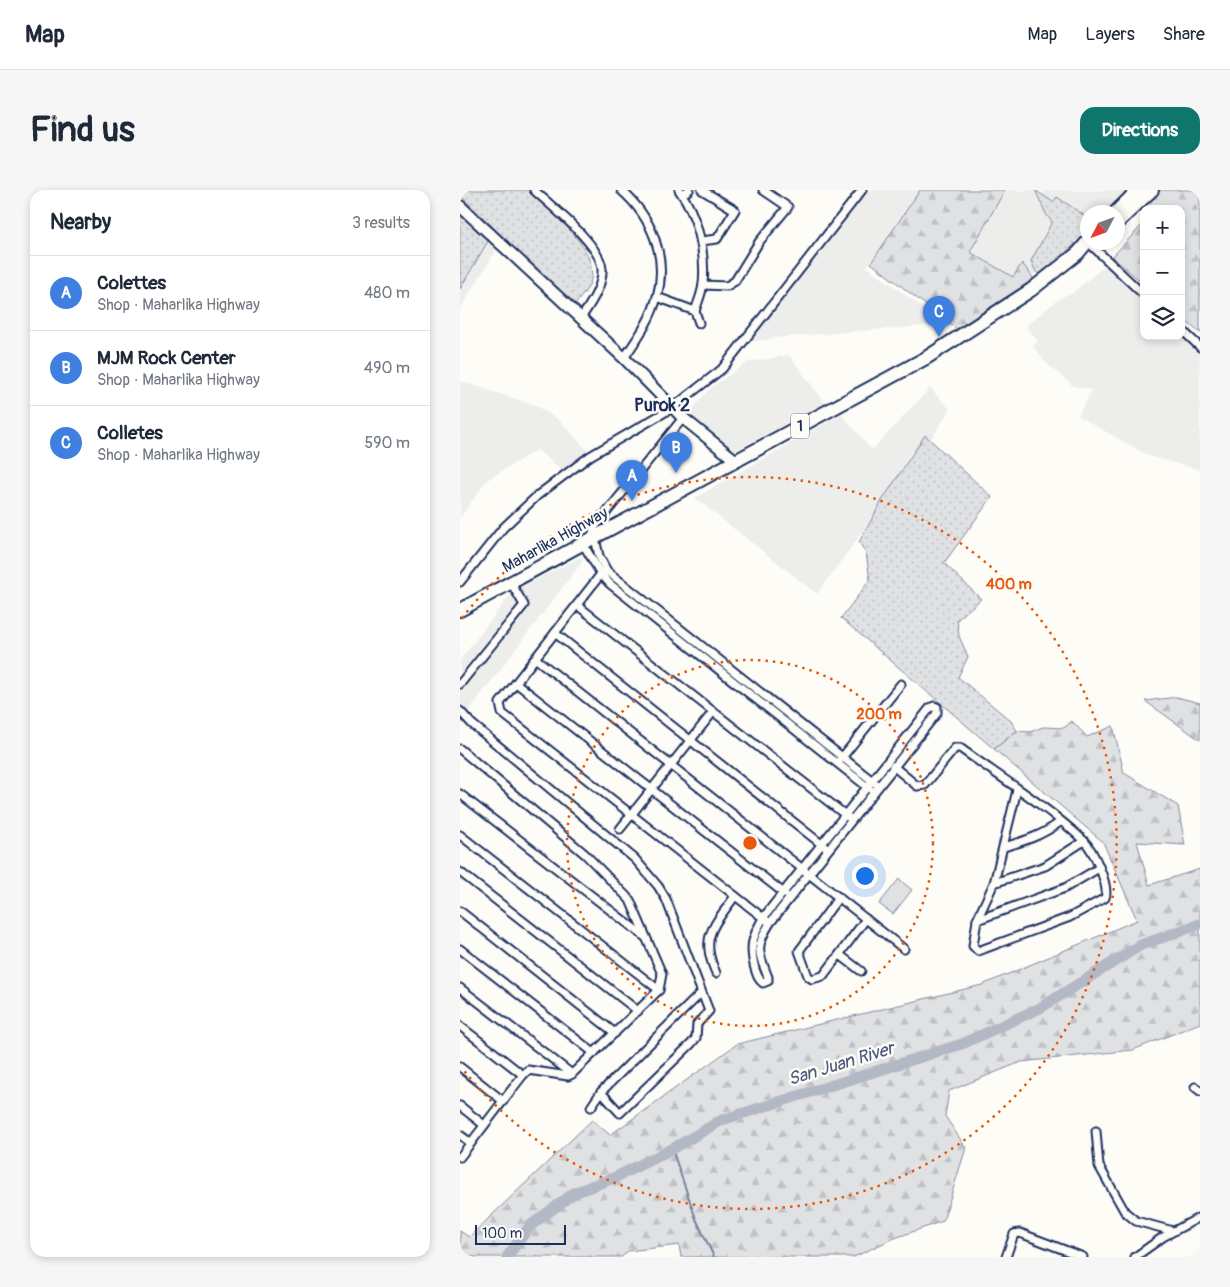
<!DOCTYPE html>
<html lang="en">
<head>
<meta charset="utf-8">
<style>
  body { margin:0; font-family:Pangolin,sans-serif; background:#f6f6f7; color:#1f2937 }
  .controls { position:absolute; right:15px; top:15px; display:grid; overflow:hidden; border-radius:10px; box-shadow:0 2px 8px #0003 }
  .controls button { width:45px; height:45px; display:grid; place-items:center; padding:0; border:0; border-bottom:1px solid #e0e1e3; background:#fff; color:#1f2937; font:25px sans-serif }
  .compass { position:absolute; left:620px; top:15px; width:45px; height:45px; border-radius:50%; background:#fff; box-shadow:0 2px 8px #0003; rotate:229deg }
  .scale { position:absolute; left:15px; bottom:12px; width:91px; box-sizing:border-box; padding-left:5px; border:2px solid #1b2f5e; border-top:0; font-size:14px; line-height:18px; white-space:nowrap; color:#1b2f5e; -webkit-text-stroke:4px #fdfcf7; paint-order:stroke }
  .you { position:absolute; left:404px; top:685px; width:18px; height:18px; margin:-12px; border:4px solid #fff; border-radius:50%; background:#1a73e8; box-shadow:0 0 0 8px #1a73e833 }
  .badge { display:grid; place-items:center; width:32px; height:32px; border-radius:50%; background:#0f766e; color:#fff; font-size:16px; font-weight:700 }
  .pin { position:absolute; translate:-50% -41px; filter:drop-shadow(0 1px 2px #0008) }
  .pin::after { content:''; position:absolute; top:26px; width:18px; height:15px; background:inherit; clip-path:polygon(0 0,100% 0,50% 100%) }
  .list { margin:0; padding:0; list-style:none }
  h2 { display:flex; justify-content:space-between; align-items:center; height:65px; margin:0; padding:0 20px; font-size:21px }
  h2 small { font-size:16px; font-weight:400; color:#747a83 }
  .list li { display:grid; grid-template-columns:32px 1fr auto; gap:15px; align-items:center; box-sizing:border-box; height:75px; padding:0 20px; border-top:1px solid #e0e1e3 }
  .list b { display:block; font-size:19px; white-space:nowrap }
  .list p { margin:0; font-size:16px; white-space:nowrap; color:#747a83 }
  .list em { font-size:16px; font-style:normal; color:#747a83 }
  .icon { flex:none; width:28px; height:28px; fill:none; stroke:currentColor; stroke-width:2; stroke-linecap:round; stroke-linejoin:round }
  .map { position:relative; flex:none; width:740px; height:1067px; overflow:hidden; border-radius:15px }
  header { display:flex; align-items:center; gap:30px; box-sizing:border-box; height:70px; padding:0 25px; background:#fff; border-bottom:1px solid #e0e1e3 }
  header strong { font-size:24px }
  nav { display:flex; gap:28px; margin-inline-start:auto; font-size:18px }
  .intro { display:flex; align-items:center; justify-content:space-between; box-sizing:border-box; height:120px; padding:0 30px }
  h1 { margin:0; font-size:35px }
  .button { padding:12px 22px; border-radius:15px; background:#0f766e; color:#fff; font-size:18px; font-weight:700 }
  main { display:flex; gap:30px; padding:0 30px }
  aside { flex:1; background:#fff; border-radius:15px; box-shadow:0 2px 8px #0003 }
  .map>svg:first-child { display:block }
</style>
</head>
<body>
<header>
<strong>Map</strong>
<nav><a>Map</a><a>Layers</a><a>Share</a></nav>
</header>
<div class="intro"><h1>Find us</h1><a class="button">Directions</a></div>
<main>
<aside>
<h2>Nearby<small>3 results</small></h2>
<ul class="list">
<li><span class="badge" style="background:#3f7fe0">A</span><div><b>Colettes</b><p>Shop · Maharlika Highway</p></div><em>480 m</em></li>
<li><span class="badge" style="background:#3f7fe0">B</span><div><b>MJM Rock Center</b><p>Shop · Maharlika Highway</p></div><em>490 m</em></li>
<li><span class="badge" style="background:#3f7fe0">C</span><div><b>Colletes</b><p>Shop · Maharlika Highway</p></div><em>590 m</em></li>
</ul>
</aside>
<div class="map">
<svg width="740" height="1067" viewBox="0 0 740 1067">
  <defs>
    <pattern id="grass-dots" width="8" height="8" patternUnits="userSpaceOnUse" patternTransform="scale(1.25)"><rect width="8" height="8" fill="#e0e1e3"/><path d="M2 2h.1M6 6h.1" fill="none" stroke="#c0c1c5" stroke-width="1.8" stroke-linecap="round"/></pattern>
    <pattern id="forest-firs" width="22" height="20" patternUnits="userSpaceOnUse" patternTransform="scale(1.25)"><rect width="22" height="20" fill="#e0e1e3"/><path d="M5 1l3.5 6h-7zM16 11l3.5 6h-7z" fill="#c0c1c5"/></pattern>
  </defs>
  <rect width="100%" height="100%" fill="#fdfcf7"/>
  <filter id="ink" filterUnits="userSpaceOnUse"><feTurbulence type="fractalNoise" baseFrequency=".02" numOctaves="2"/><feDisplacementMap in="SourceGraphic" scale="10" xChannelSelector="R" yChannelSelector="G"/><feConvolveMatrix kernelMatrix="1 2 1 2 8 2 1 2 1" color-interpolation-filters="sRGB"/></filter>
  <g filter="url(#ink)">
    <!-- built -->
    <g fill="#edeeec">
      <path d="M402,0h58l-20,32 -29,41 -5,3 67,49 4,10 -153,12 -36,5v-4z"/>
      <path d="M545,0h29l12,24 6,8 -21,39 5,11 -4,4 -10,-13 -9,14 -43,-25z"/>
      <path d="M584,0h88l-21,22h-23l-1,6 -29,-21 -5,5 -11,-7z"/>
      <path d="M28,51l9,8 -37,60v-20z"/>
      <path d="M647,74l37,35v37h37v-3l19,16v121l-51,-14 -71,-40 14,-26 -19,-4 -28,-24 -12,-16 5,-5 -12,-15 35,-29 11,-4z"/>
      <path d="M329,165l36,48 -94,50 -8,-4 -34,-35 20,-25 39,-27z"/>
      <path d="M0,191l75,24 25,16 29,31 -27,18 -25,-20 -50,30 -27,38z"/>
      <path d="M470,198l20,21 -19,30 -6,-4 -60,93 -48,66 -122,-96 146,-84 31,36z"/>
      <path d="M121,367l1,5 -112,147 -1,7 -9,-1v-55l54,-70z"/>
    </g>
    <!-- grass -->
    <g fill="url(#grass-dots)" stroke="#7e88a0">
      <path d="M0,0h68c21,20 74,60 62,93 -3,8 -11,16 -16,23l-114,-111z"/>
      <path d="M575,0l18,12 4,-5 31,21 -1,15 -47,43 -4,-4 -5,-11 21,-39 -6,-8z"/>
      <path d="M0,24l28,27 -28,48z"/>
      <path d="M465,245l67,62 -48,66 37,36 -24,21 2,16 9,21 -10,20 53,44 6,10 -23,18 -153,-131 29,-38 -4,-27 -7,-11 24,-43z"/>
    </g>
    <!-- forest -->
    <g fill="url(#forest-firs)" stroke="#7e88a0">
      <path d="M460,0h85l-35,62 43,25 9,-14 12,16 -77,50 -86,-66z"/>
      <path d="M700,0h40v143l-19,-16v-108h-32l-3,-4z"/>
      <path d="M684,33v61l-32,-27z"/>
      <path d="M717,507l23,6v37l-55,-39z"/>
      <path d="M612,531l15,16 26,-11 11,47 54,33 7,39 -48,-3 12,43 51,-16v154l-67,27 -112,12 -72,29 -4,25 21,32 -23,73 -51,18 -38,18h-173l-2,-12 -51,6 -6,6h-162v-26l9,6 123,-117 18,15 127,-91 245,-59 155,-65 -34,-78 -109,-93 23,-18 13,1 13,-5 21,1z"/>
    </g>
    <!-- pitch -->
    <path fill="#e0e1e3" stroke="#7e88a0" d="M439,689l13,11 -19,24 -14,-10z"/>
    <g fill="none" stroke-linecap="round" stroke-linejoin="round">
      <!-- stream -->
      <path stroke="#76819c" stroke-width="2" d="M212,959l24,70 18,38"/>
      <!-- river -->
      <path stroke="#b3b8c5" stroke-width="11" d="M47,1067l23,-31 44,-33 42,-16 56,-28 50,-29 240,-76 78,-36 101,-63 59,-21"/>
      <!-- street casing -->
      <g stroke="#1b2f5e" stroke-width="11">
        <g id="street">
          <path d="M74,0c18,17 67,55 68,79 1,17 -12,36 -21,49"/>
          <path d="M161,0c31,27 47,67 36,107 -6,23 -20,42 -33,61"/>
          <path d="M219,0c19,26 27,63 24,94 -1,9 -5,18 -8,27"/>
          <path d="M222,4l7,-4"/>
          <path d="M241,51l16,-2 18,-29 -33,-20"/>
          <path d="M628,52l56,53"/>
          <path d="M243,95l24,1 8,-5 24,-39 29,-35 -25,-17"/>
          <path d="M197,107l38,14 4,12"/>
          <path d="M721,139l19,18"/>
          <path d="M223,228l-90,111 6,27 8,15 268,212"/>
          <path d="M123,354l18,30 9,10 260,205"/>
          <path d="M147,381l-6,3 -101,129 2,10 264,207"/>
          <path d="M0,392l43,-54 35,-33 52,-39 82,-48 50,-39 140,-179"/>
          <path d="M117,415l271,212"/>
          <path d="M95,443l270,214"/>
          <path d="M75,468l369,291"/>
          <path d="M56,493l269,211"/>
          <path d="M0,494l64,-79 -13,-22"/>
          <path d="M474,516l3,1v6l-167,210c-15,24 -12,29 -2,54v4l-5,2c-5,-4 -6,-8 -8,-14 -6,-23 -3,-31 8,-51l167,-210z"/>
          <path d="M0,521l12,13 163,135 23,27 8,13 43,112 -12,13 -1,14 -5,6 -71,69 -19,-21"/>
          <path d="M0,559l125,105 45,46 32,74 -3,16 -87,84 -4,2 -40,-6 -5,5 -63,82"/>
          <path d="M380,570l61,-76"/>
          <path d="M433,576l24,20 8,-1 30,-37h5c40,29 88,59 123,92 10,9 27,46 22,58l-35,19 -92,34 -5,-5 4,-26 17,-37 23,-93"/>
          <path d="M0,604l185,143"/>
          <path d="M160,639l93,-117"/>
          <path d="M0,645l199,155"/>
          <path d="M544,657c21,-6 39,-12 56,-25"/>
          <path d="M0,682l178,139"/>
          <path d="M534,693l51,-17 39,-25"/>
          <path d="M379,707l-40,54 9,25 4,3 11,-3 43,-57"/>
          <path d="M0,721l155,122"/>
          <path d="M517,730l88,-32 34,-20"/>
          <path d="M0,759l134,104"/>
          <path d="M380,765l21,16"/>
          <path d="M256,783c-17,-37 -2,-47 19,-77"/>
          <path d="M0,798l112,86"/>
          <path d="M0,836l63,49"/>
          <path d="M0,877l43,34"/>
          <path d="M735,897l5,4"/>
          <path d="M0,916l24,19"/>
          <path d="M131,917l10,-15 100,-99"/>
          <path d="M636,941l3,35 26,46 11,9 37,10"/>
          <path d="M0,945l11,8"/>
          <path d="M546,1067l8,-23 6,-1 63,24"/>
          <path d="M675,1067l28,-20 37,-20"/>
        </g>
      </g>
      <!-- secondary casing -->
      <g stroke="#1b2f5e" stroke-width="14">
        <path id="secondary" d="M0,16l164,152 59,60 52,42"/>
      </g>
      <!-- highway casing -->
      <g stroke="#1b2f5e" stroke-width="16">
        <g id="highway">
          <path d="M656,22l22,-22"/>
          <path d="M658,32l34,-32"/>
          <path d="M0,420l466,-252 105,-68 47,-37 10,-12"/>
        </g>
      </g>
      <!-- street -->
      <use href="#street" stroke="#fdfcf7" stroke-width="7"/>
      <!-- secondary -->
      <use href="#secondary" stroke="#fdfcf7" stroke-width="10"/>
      <!-- highway -->
      <use href="#highway" stroke="#fdfcf7" stroke-width="12"/>
    </g>
  </g>
  <!-- distance rings -->
  <g fill="none" stroke="#e8590c" stroke-width="2.5" stroke-dasharray="2.5 5">
    <circle cx="290" cy="653" r="183"/>
    <path d="M2 428A366 366 0 1 1 2 878"/>
  </g>
  <g text-anchor="middle" dominant-baseline="central" stroke-width="5" stroke-linejoin="round" paint-order="stroke">
    <!-- shield labels -->
    <rect fill="#fdfcf7" stroke="#5f6c8c" stroke-width="1" x="331" y="223.5" width="18" height="25" rx="4"/>
    <g font-size="15" font-weight="bold" fill="#1b2f5e">
      <text x="340" y="236">1</text>
    </g>
    <!-- street labels -->
    <g font-size="16" fill="#1b2f5e" stroke="#fdfcf7">
      <text transform="translate(95 350) rotate(-29)">Maharlika Highway</text>
    </g>
    <!-- neighbourhood labels -->
    <g font-size="18" font-weight="bold" fill="#1b2f5e" stroke="#fdfcf7">
      <text x="202" y="215">Purok 2</text>
    </g>
    <!-- water labels -->
    <g font-size="18" font-style="italic" fill="#49587d" stroke="#fdfcf7">
      <text transform="translate(381 874) rotate(-17)">San Juan River</text>
    </g>
  </g>
  <circle cx="290" cy="653" r="8" fill="#e8590c" stroke="#fdfcf7" stroke-width="2.5"/>
  <g font-size="15" text-anchor="middle" font-weight="bold" fill="#e8590c" stroke="#fdfcf7" stroke-width="5" stroke-linejoin="round" paint-order="stroke">
    <text x="549" y="399">400 m</text>
    <text x="419" y="529">200 m</text>
  </g>
</svg>
<div class="controls">
<button>+</button>
<button>−</button>
<button><svg class="icon" aria-label="layers" viewBox="0 0 24 24"><path d="M12 4l9 5-9 5-9-5zM3 14l9 5 9-5"/></svg></button>
</div>
<svg class="compass" viewBox="-18 -18 36 36"><path d="M0-13l5 13h-10z" fill="#e53935"/><path d="M0 13l5-13h-10z" fill="#747a83"/></svg>
<div class="scale">100 m</div>
<div class="you"></div>
<div class="pin badge" style="left:172px;top:311px;background:#3f7fe0">A</div>
<div class="pin badge" style="left:216px;top:283px;background:#3f7fe0">B</div>
<div class="pin badge" style="left:479px;top:147px;background:#3f7fe0">C</div>
</div>
</main>
</body>
</html>
